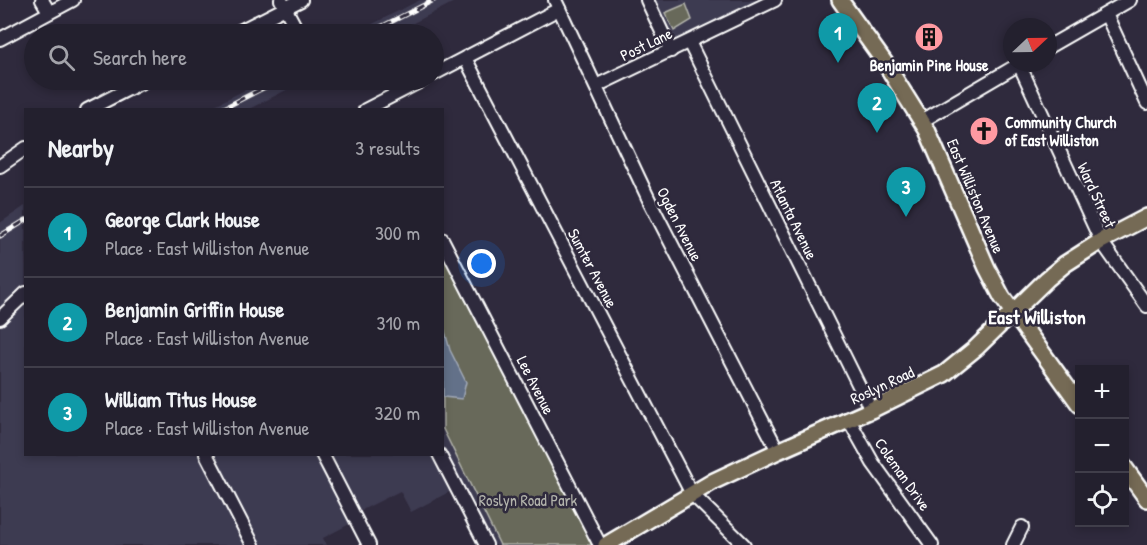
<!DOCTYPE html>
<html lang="en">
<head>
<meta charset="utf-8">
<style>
  body { margin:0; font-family:"Patrick Hand",sans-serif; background:#2b2836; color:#f1f3f6 }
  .controls { position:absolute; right:18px; bottom:18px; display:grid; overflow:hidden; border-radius:0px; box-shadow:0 3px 9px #0003 }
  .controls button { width:54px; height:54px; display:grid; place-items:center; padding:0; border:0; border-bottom:2px solid #403e4a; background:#23202e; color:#f1f3f6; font:30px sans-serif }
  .compass { position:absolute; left:1003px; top:18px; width:54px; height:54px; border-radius:50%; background:#23202e; box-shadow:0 3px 9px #0003; rotate:68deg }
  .you { position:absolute; left:482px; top:264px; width:21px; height:21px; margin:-15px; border:4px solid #fff; border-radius:50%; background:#1a73e8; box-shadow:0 0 0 9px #1a73e833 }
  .badge { display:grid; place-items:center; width:39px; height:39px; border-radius:50%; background:#ff9aa2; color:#fff; font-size:20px; font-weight:700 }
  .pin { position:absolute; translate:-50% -50px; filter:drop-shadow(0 2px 3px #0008) }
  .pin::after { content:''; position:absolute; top:32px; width:21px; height:18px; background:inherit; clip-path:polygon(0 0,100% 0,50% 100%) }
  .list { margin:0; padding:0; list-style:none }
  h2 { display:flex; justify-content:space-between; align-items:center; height:78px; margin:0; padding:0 24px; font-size:26px }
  h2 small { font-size:20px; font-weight:400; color:#a3a3aa }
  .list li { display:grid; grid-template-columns:39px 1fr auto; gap:18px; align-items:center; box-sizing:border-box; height:90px; padding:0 24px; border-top:2px solid #403e4a }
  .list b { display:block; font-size:22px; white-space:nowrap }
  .list p { margin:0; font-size:20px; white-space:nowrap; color:#a3a3aa }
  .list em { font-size:20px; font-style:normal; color:#a3a3aa }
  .icon { flex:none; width:33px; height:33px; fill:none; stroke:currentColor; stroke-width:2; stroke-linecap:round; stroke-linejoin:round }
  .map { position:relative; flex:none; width:1147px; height:545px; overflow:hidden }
  .search { position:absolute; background:#23202e; box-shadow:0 3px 9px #0003; left:24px; top:24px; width:420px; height:66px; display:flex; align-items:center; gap:15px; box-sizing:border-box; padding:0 21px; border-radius:33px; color:#a3a3aa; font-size:22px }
  .panel { position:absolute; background:#23202e; box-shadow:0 3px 9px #0003; left:24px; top:108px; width:420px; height:348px; border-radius:0px }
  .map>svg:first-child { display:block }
</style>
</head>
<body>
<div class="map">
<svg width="1147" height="545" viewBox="0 0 1147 545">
  <rect width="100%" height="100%" fill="#2f2a3d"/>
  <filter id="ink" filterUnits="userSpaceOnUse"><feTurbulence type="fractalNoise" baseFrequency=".0167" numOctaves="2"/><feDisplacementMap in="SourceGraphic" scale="12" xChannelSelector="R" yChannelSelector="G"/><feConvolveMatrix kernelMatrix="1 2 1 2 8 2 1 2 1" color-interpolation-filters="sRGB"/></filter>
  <g filter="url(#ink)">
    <!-- built -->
    <g fill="#3e3b51">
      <path d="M420,0h38l-66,34h-39z"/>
      <path d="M649,0h112l2,4 -91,44z"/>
      <path d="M265,80h41l-57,29h-42z"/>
      <path d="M25,206l1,248h416l1,-25 57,116h-21l-28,-54 -40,21 -11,-21 -46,23 3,6 -34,18 3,7h-326v-322z"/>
    </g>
    <!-- green -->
    <g fill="#67695a" stroke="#b3b4ac" stroke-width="1.5">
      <path d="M686,4l6,16 -18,11 -9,-18z"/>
      <path d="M442,238l158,307h-100l-57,-116z"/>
    </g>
    <!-- water -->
    <path fill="#647189" stroke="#a2aab8" stroke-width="1.5" d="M442,321l8,29 16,32 -4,17 -19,-2z"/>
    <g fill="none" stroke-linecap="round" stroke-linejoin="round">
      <!-- minor casing -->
      <g stroke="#fff" stroke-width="16">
        <g id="minor">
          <path d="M42,0l7,12"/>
          <path d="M281,0l18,34"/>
          <path d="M555,0l95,202 128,249"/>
          <path d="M647,0l24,51"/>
          <path d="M1106,14l41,89"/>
          <path d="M234,34l67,-34"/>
          <path d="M0,39l73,-39"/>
          <path d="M689,42l182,368"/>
          <path d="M1048,47l82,-47"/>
          <path d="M465,58l227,436 52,51"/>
          <path d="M1019,64l82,177 46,65"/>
          <path d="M434,74l125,-65"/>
          <path d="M596,86l179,-86"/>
          <path d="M87,110l59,-30"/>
          <path d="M365,110l58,-30"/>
          <path d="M922,121l99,-58"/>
          <path d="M0,166l26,-18"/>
          <path d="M442,239l158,306"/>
          <path d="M0,318l26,-25"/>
          <path d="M849,420l24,43 59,82"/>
          <path d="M206,454l47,91"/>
          <path d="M322,454l47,91"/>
          <path d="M439,454l47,91"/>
          <path d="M1013,545l9,-18"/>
        </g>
      </g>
      <!-- major casing -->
      <g stroke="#fff" stroke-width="20">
        <g id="major">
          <path d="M840,0l45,63 42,67 60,138 15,29 78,108"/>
          <path d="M1124,467l23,32"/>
          <path d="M606,545l108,-64 64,-30 93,-41 73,-36 32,-26 71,-69 18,-15 36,-23 46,-24"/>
        </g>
      </g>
      <!-- minor -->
      <use href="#minor" stroke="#2f2a3d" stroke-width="12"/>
      <!-- major -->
      <use href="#major" stroke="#756a55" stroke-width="15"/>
      <!-- rail casing -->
      <g stroke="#fff" stroke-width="5">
        <g id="rail">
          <path d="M367,34l67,-34"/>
          <path d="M220,110l59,-30"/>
          <path d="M0,236l26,-16"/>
        </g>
      </g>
      <!-- rail -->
      <use href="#rail" stroke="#2f2a3d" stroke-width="3" stroke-dasharray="9" stroke-linecap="butt"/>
    </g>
  </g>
  <!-- icons -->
  <defs>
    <g id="building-disc" transform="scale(1.5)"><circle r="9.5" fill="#ff9aa2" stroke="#2f2a3d"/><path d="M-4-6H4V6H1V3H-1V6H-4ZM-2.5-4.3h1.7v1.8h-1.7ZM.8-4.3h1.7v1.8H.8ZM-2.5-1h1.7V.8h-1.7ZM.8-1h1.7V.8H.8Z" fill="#111"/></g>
    <g id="church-disc" transform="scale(1.5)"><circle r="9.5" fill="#ff9aa2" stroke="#2f2a3d"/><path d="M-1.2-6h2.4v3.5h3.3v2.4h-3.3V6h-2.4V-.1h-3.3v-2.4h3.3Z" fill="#111"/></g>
  </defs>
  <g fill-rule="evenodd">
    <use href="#building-disc" x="929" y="37"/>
    <use href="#church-disc" x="984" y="131"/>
  </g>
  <g text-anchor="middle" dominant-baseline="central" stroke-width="5" stroke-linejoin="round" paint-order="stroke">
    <!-- street labels -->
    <g font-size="16" fill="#fff" stroke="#2f2a3d">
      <text transform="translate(646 44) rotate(-26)">Post Lane</text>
      <text transform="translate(1097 195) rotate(65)">Ward Street</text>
      <text transform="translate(976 196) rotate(67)">East Williston Avenue</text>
      <text transform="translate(794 219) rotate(64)">Atlanta Avenue</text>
      <text transform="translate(680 224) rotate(63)">Ogden Avenue</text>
      <text transform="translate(593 268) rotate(62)">Sumter Avenue</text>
      <text transform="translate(536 385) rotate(63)">Lee Avenue</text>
      <text transform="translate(882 385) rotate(-25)">Roslyn Road</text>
      <text transform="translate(903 474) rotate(55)">Coleman Drive</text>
    </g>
    <!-- poi labels -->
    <g font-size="16" font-weight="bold" fill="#fff" stroke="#2f2a3d">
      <text x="929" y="65">Benjamin Pine House</text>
      <text x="1005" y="122" text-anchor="start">Community Church<tspan x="1005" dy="18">of East Williston</tspan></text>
    </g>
    <!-- park labels -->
    <g font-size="16" fill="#b3b4ac" stroke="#2f2a3d">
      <text x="528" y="500">Roslyn Road Park</text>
    </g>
    <!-- quarter labels -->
    <g font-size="20" font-weight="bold" fill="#fff" stroke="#2f2a3d">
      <text x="1037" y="316">East Williston</text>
    </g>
  </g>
</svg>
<div class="controls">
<button>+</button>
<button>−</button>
<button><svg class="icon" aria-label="locate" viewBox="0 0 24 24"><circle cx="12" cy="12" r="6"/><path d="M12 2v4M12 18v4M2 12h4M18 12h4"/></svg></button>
</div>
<svg class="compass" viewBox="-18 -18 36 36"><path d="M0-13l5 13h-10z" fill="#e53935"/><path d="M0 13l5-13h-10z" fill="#a3a3aa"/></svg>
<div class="you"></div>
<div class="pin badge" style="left:838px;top:63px;background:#0f9aa8">1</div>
<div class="pin badge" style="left:877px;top:133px;background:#0f9aa8">2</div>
<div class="pin badge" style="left:906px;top:217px;background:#0f9aa8">3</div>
<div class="search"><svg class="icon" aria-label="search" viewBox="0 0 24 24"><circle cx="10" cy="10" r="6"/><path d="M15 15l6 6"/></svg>Search here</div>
<section class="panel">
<h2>Nearby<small>3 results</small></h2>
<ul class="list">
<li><span class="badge" style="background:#0f9aa8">1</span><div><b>George Clark House</b><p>Place · East Williston Avenue</p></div><em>300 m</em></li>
<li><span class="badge" style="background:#0f9aa8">2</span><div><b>Benjamin Griffin House</b><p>Place · East Williston Avenue</p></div><em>310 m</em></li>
<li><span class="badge" style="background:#0f9aa8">3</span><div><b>William Titus House</b><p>Place · East Williston Avenue</p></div><em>320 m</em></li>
</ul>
</section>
</div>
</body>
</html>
